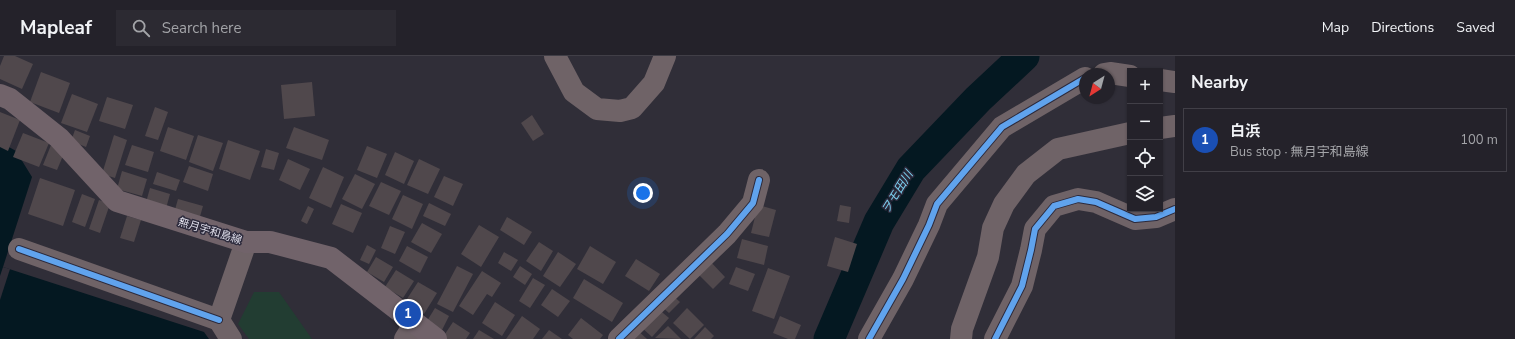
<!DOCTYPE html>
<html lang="en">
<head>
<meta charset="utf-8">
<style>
  body { margin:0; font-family:"Nunito Sans","Noto Sans JP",sans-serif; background:#2c2a32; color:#f1f3f6 }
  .controls { position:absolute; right:12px; top:12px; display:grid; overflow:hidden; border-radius:0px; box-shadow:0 1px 3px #0004 }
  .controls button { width:36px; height:36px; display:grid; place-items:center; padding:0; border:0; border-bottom:1px solid #413f47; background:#24222a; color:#f1f3f6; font:20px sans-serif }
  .compass { position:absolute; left:1079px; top:12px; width:36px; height:36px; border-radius:50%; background:#24222a; box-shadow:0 1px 3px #0004; rotate:216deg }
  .you { position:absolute; left:643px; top:137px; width:14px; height:14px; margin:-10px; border:3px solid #fff; border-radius:50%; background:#1a73e8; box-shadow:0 0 0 6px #1a73e833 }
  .badge { display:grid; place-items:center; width:26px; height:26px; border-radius:50%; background:#8c9099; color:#fff; font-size:13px; font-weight:700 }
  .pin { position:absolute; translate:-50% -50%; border:2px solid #fff; box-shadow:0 1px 4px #0006 }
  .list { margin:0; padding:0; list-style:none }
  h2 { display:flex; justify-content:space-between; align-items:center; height:52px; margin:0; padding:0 16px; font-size:17px }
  h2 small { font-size:13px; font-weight:400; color:#a3a4a8 }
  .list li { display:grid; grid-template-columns:26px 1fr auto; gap:12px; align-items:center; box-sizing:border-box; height:64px; margin:0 8px 8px; padding:0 8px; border:1px solid #413f47; border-radius:0px }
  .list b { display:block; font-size:15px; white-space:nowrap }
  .list p { margin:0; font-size:13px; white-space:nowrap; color:#a3a4a8 }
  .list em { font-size:13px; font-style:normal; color:#a3a4a8 }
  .icon { flex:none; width:22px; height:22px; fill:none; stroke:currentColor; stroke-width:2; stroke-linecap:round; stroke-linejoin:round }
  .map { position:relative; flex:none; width:1175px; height:283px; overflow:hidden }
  header { display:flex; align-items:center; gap:24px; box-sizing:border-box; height:56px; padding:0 20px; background:#24222a; border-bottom:1px solid #413f47 }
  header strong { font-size:19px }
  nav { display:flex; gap:22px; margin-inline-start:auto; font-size:14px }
  .search { width:280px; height:36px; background:#2c2a32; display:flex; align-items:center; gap:10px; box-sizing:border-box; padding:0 14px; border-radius:0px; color:#a3a4a8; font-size:15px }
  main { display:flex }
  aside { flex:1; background:#24222a }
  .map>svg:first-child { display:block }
</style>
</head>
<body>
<header>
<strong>Mapleaf</strong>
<div class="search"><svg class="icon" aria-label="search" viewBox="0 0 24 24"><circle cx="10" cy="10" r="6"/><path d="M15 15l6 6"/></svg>Search here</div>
<nav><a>Map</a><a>Directions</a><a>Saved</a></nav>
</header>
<main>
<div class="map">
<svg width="1175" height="283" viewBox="0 0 1175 283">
  <rect width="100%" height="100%" fill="#302e38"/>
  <!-- green -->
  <path fill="#223d32" d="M254,236h25l33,47h-63l-11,-15z"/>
  <!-- water -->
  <path fill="#041821" d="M0,86l16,9 16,26 -29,90 201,65 5,7h-209z"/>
  <!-- pier -->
  <path fill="#302e38" d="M3,211l7,2 -10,31v-24z"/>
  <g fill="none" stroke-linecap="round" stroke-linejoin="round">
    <!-- river -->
    <path stroke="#041821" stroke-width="31" d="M829,283l50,-117 32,-53 67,-70 46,-43"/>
  </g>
  <!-- building -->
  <g fill="#50484c">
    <path d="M4,0h11l18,8 -11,25 -22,-10v-13z"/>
    <path d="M41,16l29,11 -11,30 -29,-11z"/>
    <path d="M312,26l3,34 -31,3 -3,-34z"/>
    <path d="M72,38l26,10 -11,28 -26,-9z"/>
    <path d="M107,41l26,8 -8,24 -26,-8z"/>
    <path d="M155,51l13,5 -10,28 -13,-4z"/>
    <path d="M0,56l20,8 -12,31 -8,-4z"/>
    <path d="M532,59l12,19 -11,7 -12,-18z"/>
    <path d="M168,71l26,9 -8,24 -26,-9z"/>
    <path d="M294,71l35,13 -7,20 -36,-12z"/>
    <path d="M75,74l15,6 -4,11 -15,-6z"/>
    <path d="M23,77l26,10 -10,24 -26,-10z"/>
    <path d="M114,79l13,5 -12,38 -13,-4z"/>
    <path d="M198,79l25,8 -10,28 -24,-9z"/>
    <path d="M228,84l32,11 -10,29 -31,-11z"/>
    <path d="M51,89l14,6 -8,19 -14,-5z"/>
    <path d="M132,89l22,7 -6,20 -23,-7z"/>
    <path d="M367,90l20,8 -10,24 -20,-8z"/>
    <path d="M266,93l13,4 -5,17 -13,-3z"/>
    <path d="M395,96l19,9 -10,23 -19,-9z"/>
    <path d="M288,103l22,10 -10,21 -21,-10z"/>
    <path d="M419,103l21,10 -12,25 -21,-9z"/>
    <path d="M189,110l24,8 -5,17 -25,-9z"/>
    <path d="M323,111l21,10 -13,31 -22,-10z"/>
    <path d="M122,115l25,8 -5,17 -25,-7z"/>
    <path d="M157,116l23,8 -4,11 -23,-7z"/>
    <path d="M355,118l20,10 -13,25 -20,-10z"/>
    <path d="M444,120l19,8 -10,22 -19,-9z"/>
    <path d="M40,122l35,12 -12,36 -35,-12z"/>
    <path d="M381,126l20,9 -12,24 -20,-9z"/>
    <path d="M150,132l20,6 -5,18 -20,-6z"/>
    <path d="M82,138l13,5 -10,28 -13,-5z"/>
    <path d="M403,139l20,9 -11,25 -20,-10z"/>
    <path d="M178,143l25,7 -4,14 -25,-7z"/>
    <path d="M99,144l11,4 -10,29 -11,-4z"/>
    <path d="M429,147l22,11 -6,12 -22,-10z"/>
    <path d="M341,148l21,9 -9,20 -21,-9z"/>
    <path d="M758,149l18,5 -7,27 -18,-4z"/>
    <path d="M840,149l11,2 -2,16 -12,-2z"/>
    <path d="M308,150l6,3 -7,15 -6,-3z"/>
    <path d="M127,160l14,4 -7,22 -14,-4z"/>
    <path d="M507,161l25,15 -8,13 -24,-15z"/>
    <path d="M422,167l20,11 -11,19 -20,-11z"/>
    <path d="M479,169l20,12 -18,30 -20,-13z"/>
    <path d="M390,170l15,6 -10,22 -14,-6z"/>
    <path d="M835,181l22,7 -9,28 -21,-6z"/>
    <path d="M742,183l26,7 -4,19 -27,-7z"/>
    <path d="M539,186l14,9 -12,20 -15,-10z"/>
    <path d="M367,189l9,5 -7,14 -9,-4z"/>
    <path d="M407,190l21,11 -8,16 -21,-12z"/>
    <path d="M590,190l26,16 -13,22 -26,-15z"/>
    <path d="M504,196l14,8 -7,11 -13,-8z"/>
    <path d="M558,196l18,12 -16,23 -17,-11z"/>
    <path d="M376,201l17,10 -9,15 -17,-10z"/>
    <path d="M636,203l24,15 -11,17 -24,-15z"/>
    <path d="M708,203l17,18 -12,12 -17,-17z"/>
    <path d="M457,210l16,8 -20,38 -16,-8z"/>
    <path d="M520,210l12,8 -7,11 -12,-8z"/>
    <path d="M736,211l19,7 -7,17 -19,-7z"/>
    <path d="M768,212l22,8 -16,43 -22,-8z"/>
    <path d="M396,214l18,11 -11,17 -18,-11z"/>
    <path d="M482,215l19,12 -9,14 -5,-3 -14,21 -14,-9z"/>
    <path d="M533,222l12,7 -15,23 -11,-7z"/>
    <path d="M584,223l39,24 -11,19 -39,-24z"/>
    <path d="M418,226l19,11 -13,21 -19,-12z"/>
    <path d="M552,233l18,12 -12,16 -17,-12z"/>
    <path d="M670,237l10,9 -11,11 -9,-8z"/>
    <path d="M495,246l20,13 -13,21 -20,-13z"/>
    <path d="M656,251l13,11 -17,19 -12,-11z"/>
    <path d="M435,252l14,8 -7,14 -15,-9z"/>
    <path d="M687,252l17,17 -14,14 -17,-16z"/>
    <path d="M522,260l18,13 -7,10h-27z"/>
    <path d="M780,260l21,9 -6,14h-7l-15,-6z"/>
    <path d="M581,262l22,17 -3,4h-27l-5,-4z"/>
    <path d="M453,266l17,11 -4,6h-19l-4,-2z"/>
    <path d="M668,270l13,13 -26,-1z"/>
    <path d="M705,271l9,9 -3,3h-17z"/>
    <path d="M635,272l12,11h-17z"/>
    <path d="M479,274l15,9h-21z"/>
    <path d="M549,274l13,9h-20z"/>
  </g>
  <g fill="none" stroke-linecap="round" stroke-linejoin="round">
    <!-- minor -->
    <g stroke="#6f6367" stroke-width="22">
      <path d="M555,0l19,36 23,17 23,2 12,-3 22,-25 11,-27"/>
      <path d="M1104,18l6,-1 20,3"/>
      <path d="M1160,24l15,2"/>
      <path d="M1160,72l15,-2"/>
      <path d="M19,193l200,71"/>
      <path d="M231,283l-12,-19 27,-78"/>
      <path d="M405,283l10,-16"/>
      <path d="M619,283l108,-105 26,-31 6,-23"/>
      <path d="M869,283l34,-60 26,-54 8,-21 65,-77 83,-49"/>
      <path d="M961,283l1,-10 26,-72 5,-29 11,-24 22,-30 32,-25 72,-16"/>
      <path d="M995,283l27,-53 9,-36 4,-21 19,-23 24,-7 18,3 39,17 21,-2 19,-8"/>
    </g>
    <!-- major -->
    <path stroke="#71636a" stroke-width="22" d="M0,39l10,4 49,39 58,63 129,41h24l61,16 105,81"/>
    <!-- cycleway casing -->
    <g stroke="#2c2a3c" stroke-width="8">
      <g id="cycleway">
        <path d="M19,193l200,71"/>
        <path d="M619,283l108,-105 26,-31 6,-23"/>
        <path d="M869,283l34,-60 26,-54 8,-21 65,-77 83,-49"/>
        <path d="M995,283l27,-53 9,-36 4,-21 19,-23 24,-7 18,3 39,17 21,-2 19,-8"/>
      </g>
    </g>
    <!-- cycleway -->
    <use href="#cycleway" stroke="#60a3ed" stroke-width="6"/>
  </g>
  <g text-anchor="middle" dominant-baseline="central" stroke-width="3" stroke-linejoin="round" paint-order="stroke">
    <!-- street labels -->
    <g font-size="11" fill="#dfdeea" stroke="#2c2a3c">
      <text transform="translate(210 175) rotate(17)">無月宇和島線</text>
    </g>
    <!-- water labels -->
    <g font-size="12" font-style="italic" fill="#7bd1f1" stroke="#2c2a3c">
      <text transform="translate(897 136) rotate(-58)">ヲモ田川</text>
    </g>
  </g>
</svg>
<div class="controls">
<button>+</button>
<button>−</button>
<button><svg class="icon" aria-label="locate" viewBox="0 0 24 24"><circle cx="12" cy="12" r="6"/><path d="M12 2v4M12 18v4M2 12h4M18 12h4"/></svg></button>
<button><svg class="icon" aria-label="layers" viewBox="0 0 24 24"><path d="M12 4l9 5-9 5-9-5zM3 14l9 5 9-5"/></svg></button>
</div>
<svg class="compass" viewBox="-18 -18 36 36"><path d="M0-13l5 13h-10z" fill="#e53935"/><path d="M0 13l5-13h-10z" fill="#a3a4a8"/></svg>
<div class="you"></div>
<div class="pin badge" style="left:408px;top:258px;background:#1a4fb4">1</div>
</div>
<aside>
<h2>Nearby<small></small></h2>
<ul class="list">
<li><span class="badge" style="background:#1a4fb4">1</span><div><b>白浜</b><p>Bus stop · 無月宇和島線</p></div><em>100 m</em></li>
</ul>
</aside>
</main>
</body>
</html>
